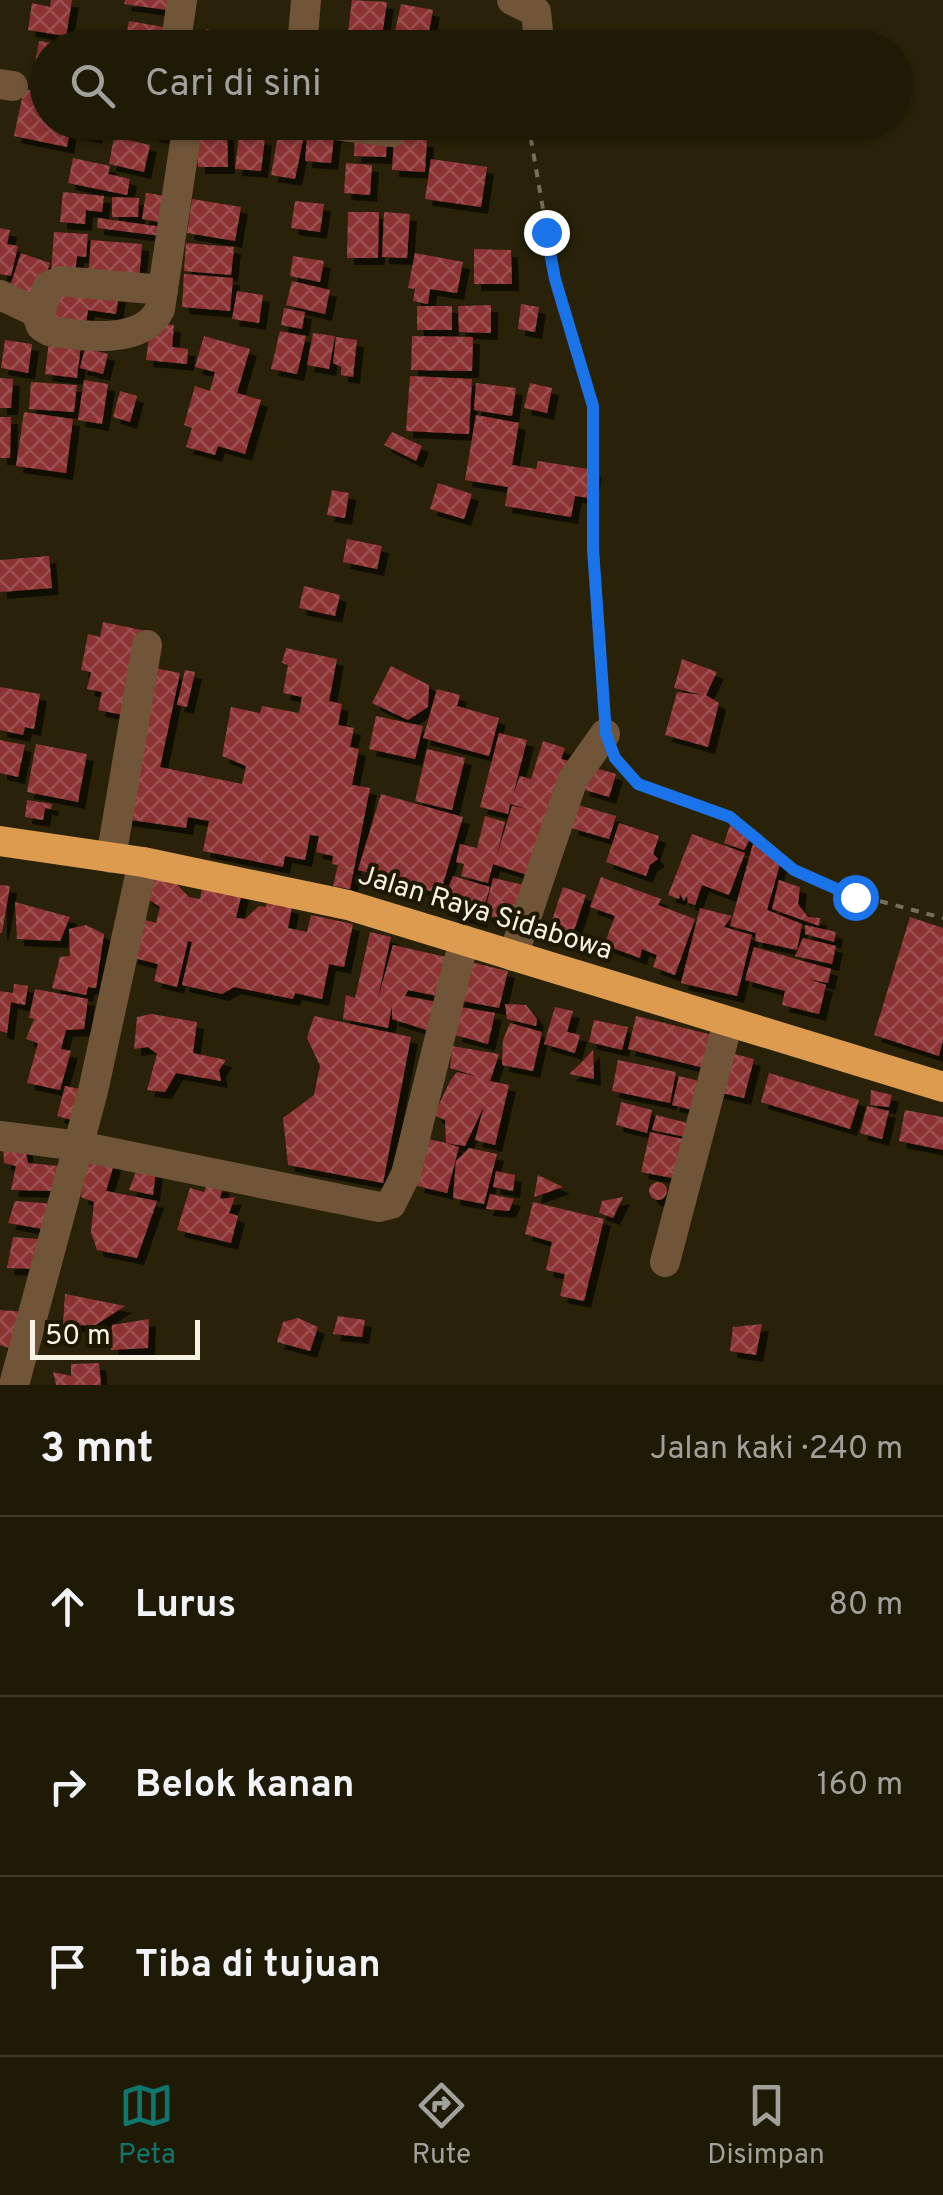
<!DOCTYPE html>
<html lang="id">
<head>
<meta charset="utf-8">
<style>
  body { margin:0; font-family:Overpass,sans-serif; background:#272310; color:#f1f3f6 }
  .scale { position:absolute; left:30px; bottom:25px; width:170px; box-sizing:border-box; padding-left:10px; border:5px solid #f7f3e4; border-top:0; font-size:28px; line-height:35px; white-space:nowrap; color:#f7f3e4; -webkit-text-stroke:8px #1f1801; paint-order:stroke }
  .stop { position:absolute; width:30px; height:30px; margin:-22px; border:8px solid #1a73e8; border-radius:50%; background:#fff }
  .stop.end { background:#1a73e8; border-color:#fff; box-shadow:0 2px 10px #0008 }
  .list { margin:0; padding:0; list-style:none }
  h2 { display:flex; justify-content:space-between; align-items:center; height:130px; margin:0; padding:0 40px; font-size:42px }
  h2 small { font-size:32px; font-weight:400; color:#a1a19b }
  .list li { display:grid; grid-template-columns:65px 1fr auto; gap:30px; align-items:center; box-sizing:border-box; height:180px; padding:0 40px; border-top:2px solid #3c3828 }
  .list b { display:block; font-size:38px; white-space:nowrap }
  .list em { font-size:32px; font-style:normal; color:#a1a19b }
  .icon { flex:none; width:55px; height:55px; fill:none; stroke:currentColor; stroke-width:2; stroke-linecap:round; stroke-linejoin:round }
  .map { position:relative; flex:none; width:943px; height:1385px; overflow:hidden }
  .search { position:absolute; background:#1f1a06; box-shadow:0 2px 8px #0004; left:30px; right:30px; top:30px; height:110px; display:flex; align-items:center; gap:25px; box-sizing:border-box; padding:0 35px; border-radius:55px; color:#a1a19b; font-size:38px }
  .sheet { height:670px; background:#1f1a06 }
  nav { display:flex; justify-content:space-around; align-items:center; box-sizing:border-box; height:140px; border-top:2px solid #3c3828; background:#1f1a06; font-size:28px; color:#a1a19b }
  nav a { display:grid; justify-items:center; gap:5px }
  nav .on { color:#0f766e }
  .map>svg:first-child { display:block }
</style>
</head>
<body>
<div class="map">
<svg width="943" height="1385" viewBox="0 0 943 1385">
  <defs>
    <pattern id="building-cross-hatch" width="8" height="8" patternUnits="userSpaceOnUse" patternTransform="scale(2.5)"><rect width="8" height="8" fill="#8b3233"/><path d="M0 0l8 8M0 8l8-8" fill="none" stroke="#9c5050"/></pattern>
    <filter id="shadow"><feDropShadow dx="7" dy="7" stdDeviation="0" flood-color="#0009"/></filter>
  </defs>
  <rect width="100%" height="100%" fill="#292208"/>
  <!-- building -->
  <g fill="url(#building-cross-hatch)" filter="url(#shadow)">
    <path d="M51,0h21l-6,36 -38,-6 4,-27 18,4z"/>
    <path d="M125,0h44l-2,10 -43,-6z"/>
    <path d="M352,0l35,2 -5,34 -34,-4z"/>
    <path d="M401,4l32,6 -7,38 -34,-3z"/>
    <path d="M129,21l40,7 -3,20h-42z"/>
    <path d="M206,29l23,5 -2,11 -23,-5z"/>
    <path d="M245,36l33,8v4h-35z"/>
    <path d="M39,41l27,4 -18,3v23l-14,-2z"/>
    <path d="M24,89l24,4v29h50l-3,15 -25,-6 -3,16 -53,-11z"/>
    <path d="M154,122h28l-3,18 -27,-5z"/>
    <path d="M308,126l27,2 -4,35 -26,-2z"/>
    <path d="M279,130l25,5 -9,44 -24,-4z"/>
    <path d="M227,131l1,36h-30l-1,-35z"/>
    <path d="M355,132l32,1 -1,24 -32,-1z"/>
    <path d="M239,136l26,2 -4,33 -26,-2z"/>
    <path d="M114,137l36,8 -6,27 -35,-8z"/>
    <path d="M394,138l33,2 -2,32 -33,-2z"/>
    <path d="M73,158l37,8 -2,8 22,5 -3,16 -59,-12z"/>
    <path d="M431,159l56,8 -6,40 -56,-8z"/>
    <path d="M346,163l26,2 -2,30 -26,-2z"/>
    <path d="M63,192l41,4 -2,16 -16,-2 -1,14 -25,-2z"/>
    <path d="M146,193l28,4 -4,27 -28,-5z"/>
    <path d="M112,197l27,1 -1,19h-26z"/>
    <path d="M192,199l49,8 -6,34 -48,-8z"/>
    <path d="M295,201l29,3 -4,28 -29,-4z"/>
    <path d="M348,212h31l-1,46h-31z"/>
    <path d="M384,212l26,2 -3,44 -25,-1z"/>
    <path d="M98,218l65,9 -1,9 -65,-8z"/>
    <path d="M0,228l10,2 -3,14 11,2 -7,30 -11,-2z"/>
    <path d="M54,232l34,2 -2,23 -9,-1 -2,18 -24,-1z"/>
    <path d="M91,240l51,4 -3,37 -51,-4z"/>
    <path d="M186,243l48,4 -3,28 -47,-4z"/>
    <path d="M474,249l37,1 1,34h-38z"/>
    <path d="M21,253l29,10 -13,39 -29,-10z"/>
    <path d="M415,253l48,9 -6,31 -27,-4 -2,15 -15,-3 2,-12 -7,-1z"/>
    <path d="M293,256l31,5 -4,21 -30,-6z"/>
    <path d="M184,274l49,4 -3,33 -48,-4z"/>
    <path d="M292,281l38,9 -5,24 -39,-9z"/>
    <path d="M53,285l66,9 -3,20 -28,-4 -3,22 -38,-4z"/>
    <path d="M237,291l26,4 -4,28 -27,-4z"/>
    <path d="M521,304l18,3 -4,25 -17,-3z"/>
    <path d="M491,305v28l-32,-1 -1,-26z"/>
    <rect x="417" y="306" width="35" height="24"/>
    <path d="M284,308l21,4 -3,17 -21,-4z"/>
    <path d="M151,323l23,2 -2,22 16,2 -1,15 -41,-4z"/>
    <path d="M280,331l26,5 -9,38 -26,-5z"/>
    <path d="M313,333l22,3 -6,33 -22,-4z"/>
    <path d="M204,336l46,13 -13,44 24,7 -16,54 -27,-8 -3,9 -29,-8 6,-19 -8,-3 11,-39 15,5 5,-19 -20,-5z"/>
    <path d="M412,336l61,1 -1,34 -61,-1z"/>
    <path d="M336,337l21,3 -4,37 -12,-2v-8l-8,-4z"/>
    <path d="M5,340l27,4 -4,29 -27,-5z"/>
    <path d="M49,341l32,4 -4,33 -32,-4z"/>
    <path d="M85,348l23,6 -5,20 -23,-6z"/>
    <path d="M410,376l62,3 -3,55 -63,-3z"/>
    <path d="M0,378l13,1 -2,29h-11z"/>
    <path d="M84,380l24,4 -6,40 -24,-4z"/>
    <path d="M31,382l46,3 -3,27 -45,-3z"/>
    <path d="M476,383l40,5 -4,28 -38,-6z"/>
    <path d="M530,383l22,5 -5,25 -23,-5z"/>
    <path d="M120,391l17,5 -7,26 -17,-5z"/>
    <path d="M24,412l49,7 -7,54 -50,-7z"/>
    <path d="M476,415l43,8 -7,42 24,4 2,-8 57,9 -5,28 -15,-2 -4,21 -66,-11 3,-19 -43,-7z"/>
    <path d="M0,417h11l-1,41h-10z"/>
    <path d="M392,432l30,14 -6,15 -32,-16z"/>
    <path d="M438,483l34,11 -8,25 -34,-10z"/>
    <path d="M332,490l17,3 -4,25 -18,-3z"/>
    <path d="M347,539l35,7 -5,23 -34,-7z"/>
    <path d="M49,556l3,32 -52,4v-32z"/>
    <path d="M304,586l36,9 -5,21 -36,-8z"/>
    <path d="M103,622l43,9 -17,85 -31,-6 4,-18 -15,-3 4,-17 -10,-2 7,-36 12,3z"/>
    <path d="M286,648l51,11 -8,42 13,3 -4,21 16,3 -4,19 9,2 -7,36 18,3 -20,101 -17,-3 5,-21 -6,-1 1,-8 -17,-4 3,-16 -9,-1 -5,25 -20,-4 -2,11 -80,-16 6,-30 -21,-4 -2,11 -68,-10 32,-151 30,6 -20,94 82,17 4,-18 -24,-10 9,-49 29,6 2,-7 37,7 3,-16 -19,-4 5,-28 -6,-2z"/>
    <path d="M682,659l35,13 -11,23 13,8 -11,44 -43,-12 12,-43 25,3 -28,-7z"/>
    <path d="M391,666l38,19 -1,22 -20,13 -36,-17z"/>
    <path d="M185,670l10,2 -8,35 -10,-2z"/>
    <path d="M0,687l40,7 -6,35 -9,-2 -2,8 -23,-5z"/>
    <path d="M437,689l23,6 -3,11 42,12 -10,38 -66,-18z"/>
    <path d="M376,716l47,10 -8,33 -46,-10z"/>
    <path d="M499,733l28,7 -14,55 7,-19 11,3 12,-38 22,7 -4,11 8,2 -36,116 -40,-13 -5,19 -27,-7 3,-12 -8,-2 4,-18 17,4 8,-32 20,6 -9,36 16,-52 15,3 -17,-5 -2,10 -28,-7z"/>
    <path d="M0,740l25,5 -7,32 -18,-4z"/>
    <path d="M36,744l51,10 -9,48 -51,-10z"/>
    <path d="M427,749l38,9 -13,52 -37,-9z"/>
    <path d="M588,766l28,8 -7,23 -27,-8z"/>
    <path d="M381,794l82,23 -23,77 -82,-24z"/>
    <path d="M27,800l25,4 -1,5 -6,-1 -2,12 -18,-3z"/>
    <path d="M578,805l38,11 -7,23 -38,-11z"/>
    <path d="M619,823l40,13 -6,18 5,5 -8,6 -4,11 -40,-14z"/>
    <path d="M730,825l20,14 -6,11 -20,-7z"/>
    <path d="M692,834l53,19 -16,42 -27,-10 -7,20 -7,-2 -1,-7 -3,5 -4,-7 -1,5 -11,-4z"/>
    <path d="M753,844l27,20 -13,46 35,14 -5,26 -42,-9 1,-8 -26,-7z"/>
    <path d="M151,871l17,4 21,22 11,2 3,-16 39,10 -6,25 9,1 14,-13 7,1 1,-6 25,6 -4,21 19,4 4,-17 42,9 -9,43 -15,-3 -7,35 -27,-6 -2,6 -59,-12 -12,7 -40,-9 10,-43 -4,-1 -11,46 -23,-6 4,-17 -28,-7 9,-39 17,5 4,-16 -15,-10z"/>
    <path d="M453,876l37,11 -10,34 -40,-13z"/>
    <path d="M601,877l60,22 -3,6 37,14 -20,56 -22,-8 4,-12 -15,-6 -2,9 -36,-13 11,-29 -25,-9z"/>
    <path d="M493,878l36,8 -9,38 -36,-9z"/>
    <path d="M779,880l21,7 -2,17 10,13 12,1 -1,8 -47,-17z"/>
    <path d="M0,885l10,1 -8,47h-2z"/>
    <path d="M563,887l23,8 -15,44 -23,-7z"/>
    <path d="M15,902l55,15 -10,24 -43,-2z"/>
    <path d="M700,908l32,8 -8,11 28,8 -15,61 -56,-13z"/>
    <path d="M910,917l33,11v112l-4,16 -65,-21z"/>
    <path d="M86,925l18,9 -8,54 -8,-1 -2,8 -34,-7 8,-31 10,-1 -1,-27z"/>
    <path d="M805,925l31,7 -2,10 -29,-8z"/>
    <path d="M370,932l21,5 -14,65 16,-57 62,14 -13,38 -34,-7 -3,6 37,7 -9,29 -41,-13v-14l-4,23 -45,-9 3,-24 9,3z"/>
    <path d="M803,938l33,8 -4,18 -37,-8z"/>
    <path d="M754,947l77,22 -3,14 -19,-4 17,6 -7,29 -37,-9 3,-14 -40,-11z"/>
    <path d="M466,961l42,10 -9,37 -42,-8z"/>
    <path d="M14,984l14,2 -3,19 -14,-3 -4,31 -7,-2v-40l13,2z"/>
    <path d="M35,989l53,10 -4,30 -18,1 -5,19 10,2 -11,39 -33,-7 11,-40 -12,-4 8,-20 -5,-1z"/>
    <path d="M505,1004l21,1 11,14 -1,7 -29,-7z"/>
    <path d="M460,1007l35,6 -7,31 -33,-9z"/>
    <path d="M555,1007l18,4 -6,21 13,3 -5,18 -31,-9z"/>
    <path d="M152,1014l45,8 -4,31 33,7 -7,10 2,11 -45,-8 -11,19 -18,-2 10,-36 -9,-7 -14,2 3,-32z"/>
    <path d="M314,1016l97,21 -28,146 -95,-18 -5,-47 31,-23 6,-29 -13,-28z"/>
    <path d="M636,1016l81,20 -9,33 -80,-20z"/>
    <path d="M594,1020l34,7 -6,23 -33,-8z"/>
    <path d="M510,1023l32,9 -9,39 -31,-6 1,-25z"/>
    <path d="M452,1046l47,8 -9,27 19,4 -14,60 -20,-5 9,-34 -19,40 -19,-3 13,4 -12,46 -30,-7 11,-47 18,4 -1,-23 -11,-5 16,-34 7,-9 22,5 -29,-9z"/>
    <path d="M593,1050l1,29 -25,-5 12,-11z"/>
    <path d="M723,1051l31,8 -10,39 -31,-7z"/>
    <path d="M618,1060l58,12 -6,31 -58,-12z"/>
    <path d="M769,1073l90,27 -9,29 -89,-27z"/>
    <path d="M679,1076l29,7 -7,29 -29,-7z"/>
    <path d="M65,1086l25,5 -11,31 -22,-6z"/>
    <path d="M871,1090l21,5 -3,12 -19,-2z"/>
    <path d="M621,1102l31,8 -5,23 -31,-8z"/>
    <path d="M867,1106l22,5 -7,28 -22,-6z"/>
    <path d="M905,1110l38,7v33l-44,-9z"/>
    <path d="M656,1115l43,11 -4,13 -43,-9z"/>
    <path d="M650,1132l42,9 -9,39 -42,-8z"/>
    <path d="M24,1140l4,23 31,3 -3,25 -45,-1 5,-24 -12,-3 -1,-16z"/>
    <path d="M469,1148l28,6 -13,50 -31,-6 3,-37z"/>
    <path d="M87,1159l28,2 -9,30 51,10 -20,57 -40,-8 -6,-18 3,-30 -13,-5z"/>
    <path d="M138,1166l18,3 -3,26 -24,-5z"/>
    <path d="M496,1171l19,4 -2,16 -20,-4z"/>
    <path d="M538,1175l25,12 -29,10z"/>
    <circle cx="658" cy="1191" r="9"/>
    <path d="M207,1184l16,2 -3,13 15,-2 -6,16 9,3 -7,27 -54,-13 13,-42 14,4z"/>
    <path d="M490,1194l24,5 -5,12 -23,-2z"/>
    <path d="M623,1197l-10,21 -14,-5 3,-12z"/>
    <path d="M15,1201l40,3 -6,26 -41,-7z"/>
    <path d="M533,1202l71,17 -20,82 -24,-5 5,-22 -19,-4 6,-28 -27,-8z"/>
    <path d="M13,1237l26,2 -3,30 -29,-1z"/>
    <path d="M65,1294l60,12 -31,20 -31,-2z"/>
    <path d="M0,1310l28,2 -9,39 -19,-6z"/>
    <path d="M338,1316l27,4 -3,17 -29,-3z"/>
    <path d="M298,1318l20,9 -8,24 -33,-9 6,-20z"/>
    <path d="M149,1319l-1,29 -37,2 1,-25z"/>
    <path d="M762,1324l-6,31 -26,-4 3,-24z"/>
    <path d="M99,1363l2,22h-45l-3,-13 18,4v-12z"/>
  </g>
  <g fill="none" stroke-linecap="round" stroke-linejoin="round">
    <!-- path -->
    <g stroke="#76705a" stroke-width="4" stroke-dasharray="8 8" stroke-linecap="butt">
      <path d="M528,122l27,157 38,127v143l12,160"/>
      <path d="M617,761l20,23 92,33 65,52 33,18 116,31"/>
    </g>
    <!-- minor -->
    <g stroke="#705539" stroke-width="30">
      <path d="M512,0l24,12 3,28"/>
      <path d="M175,48l7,-48"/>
      <path d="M302,48l4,-48"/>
      <path d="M0,84l13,2"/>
      <path d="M311,122l81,10"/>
      <path d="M0,295l36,17 5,14 8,5c32,5 94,15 111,-22l28,-187"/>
      <path d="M39,318l9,-32 13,-5 102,9"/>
      <path d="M111,858l36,-213"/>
      <path d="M513,956l60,-177 32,-45"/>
      <path d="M0,1136l79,10 300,61 12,-3 15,-30 58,-234"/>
      <path d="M665,1262l63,-240"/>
      <path d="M14,1385l79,-294 50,-229"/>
    </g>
    <!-- highway -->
    <path stroke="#dd9b4f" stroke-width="30" d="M0,841l143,21 205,43 595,182"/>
  </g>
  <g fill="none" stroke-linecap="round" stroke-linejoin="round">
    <!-- route -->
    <path stroke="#1a73e8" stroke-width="12" d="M546,232l9,47 38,127v143l13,185 9,24 23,26 92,33 64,53 61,27"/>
  </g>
  <g text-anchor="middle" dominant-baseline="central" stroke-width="8" stroke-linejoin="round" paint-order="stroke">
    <!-- street labels -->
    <g font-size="28" fill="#f7f3e4" stroke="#1f1801">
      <text transform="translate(485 914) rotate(17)">Jalan Raya Sidabowa</text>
    </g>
  </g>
</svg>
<div class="scale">50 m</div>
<div class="stop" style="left:855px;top:897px"></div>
<div class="stop end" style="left:546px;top:232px"></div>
<div class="search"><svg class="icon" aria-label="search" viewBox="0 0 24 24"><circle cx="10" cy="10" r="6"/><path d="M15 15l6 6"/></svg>Cari di sini</div>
</div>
<section class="sheet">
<h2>3 mnt<small>Jalan kaki · 240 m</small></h2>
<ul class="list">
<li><svg class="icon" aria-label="ahead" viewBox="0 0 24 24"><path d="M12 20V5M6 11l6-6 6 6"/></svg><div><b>Lurus</b></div><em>80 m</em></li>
<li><svg class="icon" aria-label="right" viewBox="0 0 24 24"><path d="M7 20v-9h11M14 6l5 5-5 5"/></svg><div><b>Belok kanan</b></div><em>160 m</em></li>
<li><svg class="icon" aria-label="arrive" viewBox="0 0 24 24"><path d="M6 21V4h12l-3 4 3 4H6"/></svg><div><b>Tiba di tujuan</b></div></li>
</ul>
</section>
<nav>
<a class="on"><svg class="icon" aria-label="map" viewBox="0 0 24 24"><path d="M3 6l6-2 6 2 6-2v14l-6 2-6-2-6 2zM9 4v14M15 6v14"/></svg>Peta</a>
<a><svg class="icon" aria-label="directions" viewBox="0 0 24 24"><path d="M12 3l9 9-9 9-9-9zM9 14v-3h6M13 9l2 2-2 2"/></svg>Rute</a>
<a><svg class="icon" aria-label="saved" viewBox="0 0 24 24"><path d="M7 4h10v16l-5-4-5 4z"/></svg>Disimpan</a>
</nav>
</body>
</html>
